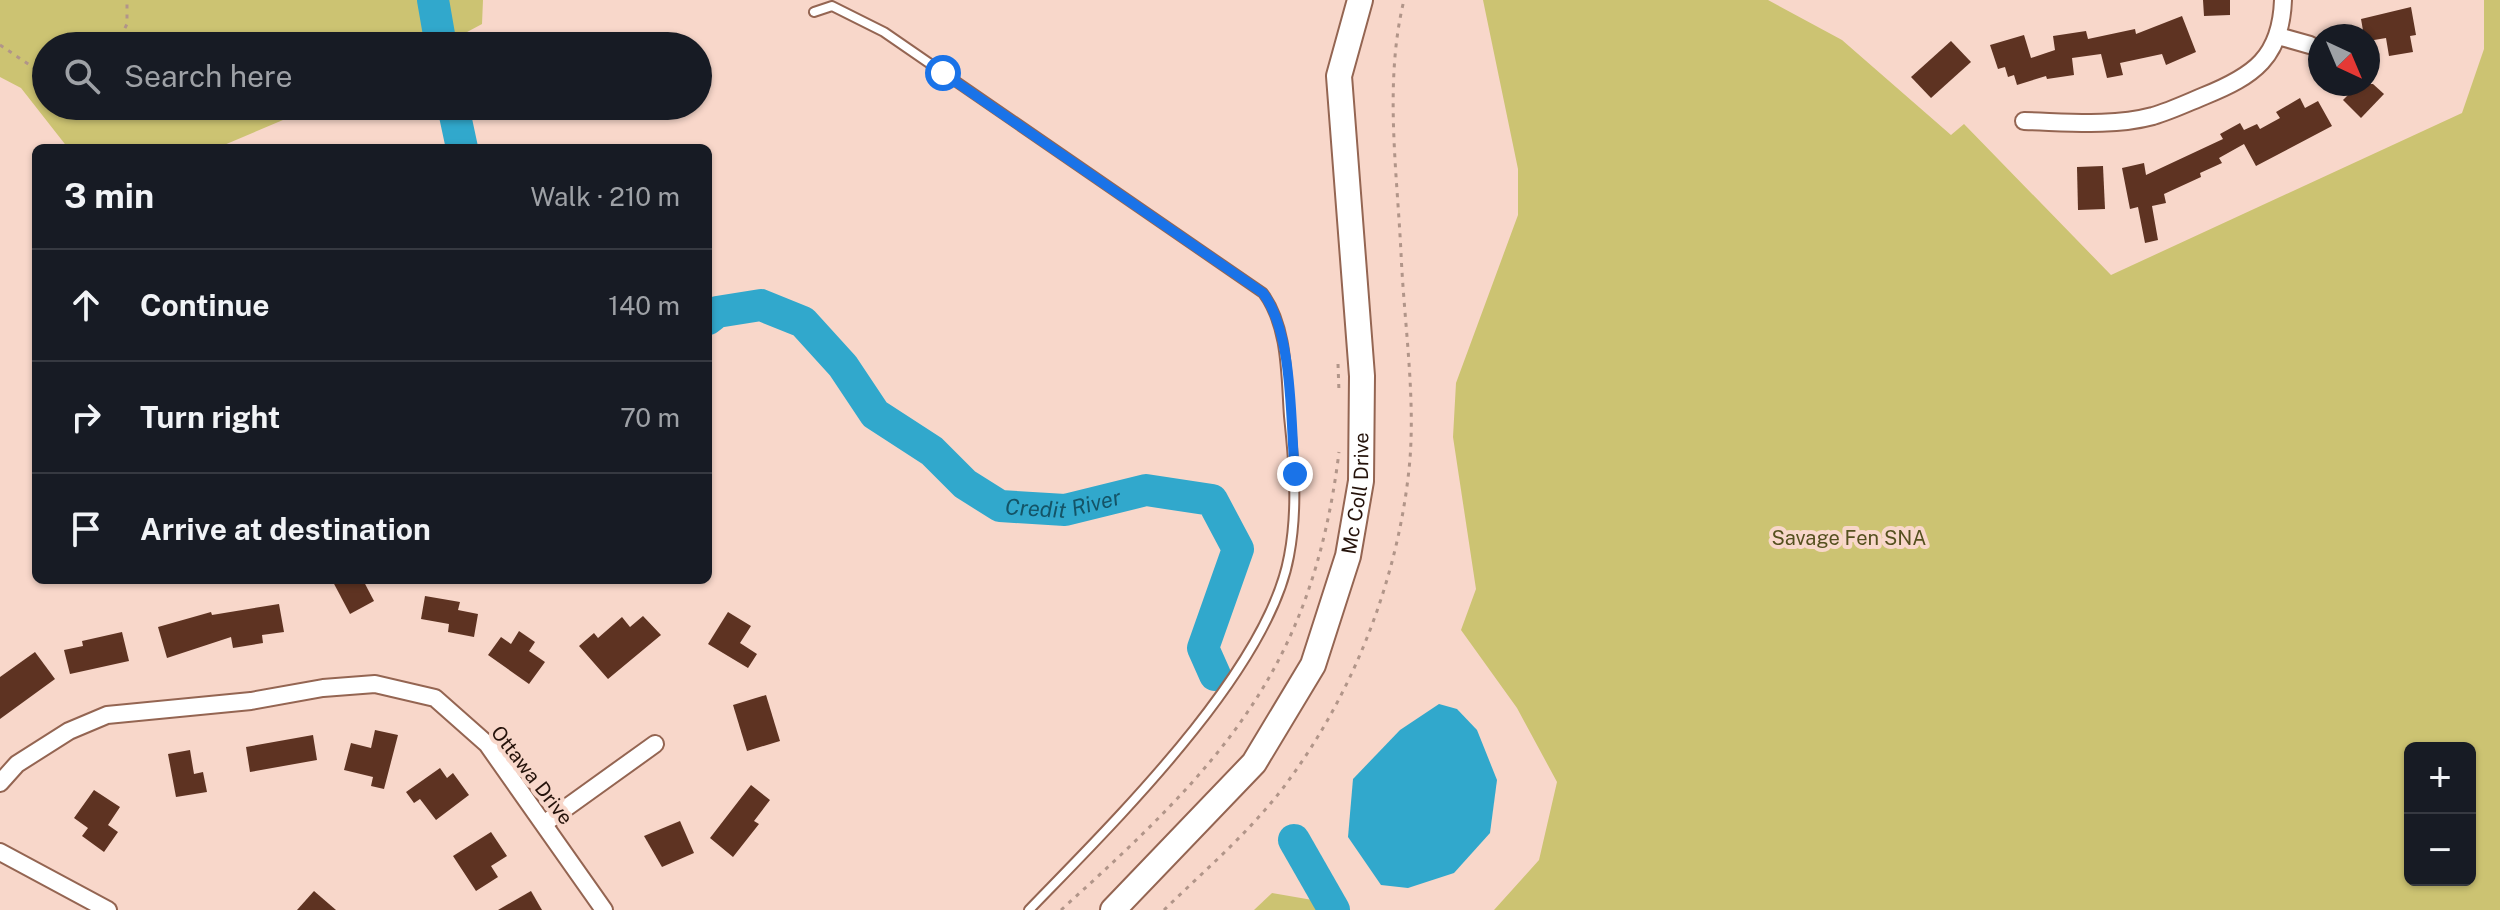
<!DOCTYPE html>
<html lang="en">
<head>
<meta charset="utf-8">
<style>
  body { margin:0; font-family:"Public Sans",sans-serif; background:#242831; color:#f1f3f6 }
  .controls { position:absolute; right:24px; bottom:24px; display:grid; overflow:hidden; border-radius:12px; box-shadow:0 2px 6px #0004 }
  .controls button { width:72px; height:72px; display:grid; place-items:center; padding:0; border:0; border-bottom:2px solid #363941; background:#171b24; color:#f1f3f6; font:40px sans-serif }
  .compass { position:absolute; left:2308px; top:24px; width:72px; height:72px; border-radius:50%; background:#171b24; box-shadow:0 2px 6px #0004; rotate:136deg }
  .stop { position:absolute; width:24px; height:24px; margin:-18px; border:6px solid #1a73e8; border-radius:50%; background:#fff }
  .stop.end { background:#1a73e8; border-color:#fff; box-shadow:0 2px 8px #0008 }
  .list { margin:0; padding:0; list-style:none }
  h2 { display:flex; justify-content:space-between; align-items:center; height:104px; margin:0; padding:0 32px; font-size:34px }
  h2 small { font-size:26px; font-weight:400; color:#9ea1a6 }
  .list li { display:grid; grid-template-columns:52px 1fr auto; gap:24px; align-items:center; box-sizing:border-box; height:112px; padding:0 32px; border-top:2px solid #363941 }
  .list b { display:block; font-size:30px; white-space:nowrap }
  .list em { font-size:26px; font-style:normal; color:#9ea1a6 }
  .icon { flex:none; width:44px; height:44px; fill:none; stroke:currentColor; stroke-width:2; stroke-linecap:round; stroke-linejoin:round }
  .map { position:relative; flex:none; width:2500px; height:910px; overflow:hidden }
  .search { position:absolute; background:#171b24; box-shadow:0 2px 6px #0004; left:32px; top:32px; width:680px; height:88px; display:flex; align-items:center; gap:20px; box-sizing:border-box; padding:0 28px; border-radius:44px; color:#9ea1a6; font-size:30px }
  .panel { position:absolute; background:#171b24; box-shadow:0 2px 6px #0004; left:32px; top:144px; width:680px; height:440px; border-radius:12px }
  .map>svg:first-child { display:block }
</style>
</head>
<body>
<div class="map">
<svg width="2500" height="910" viewBox="0 0 2500 910">
  <rect width="100%" height="100%" fill="#f8d7ca"/>
  <!-- green -->
  <g fill="#ccc372" fill-rule="evenodd">
    <path d="M0,0h483l-1,24 -41,22h-395v60h270l-99,42h-149l-47,-60 -21,-11z"/>
    <path d="M1483,0h285l74,40 109,95 13,-11 147,151 351,-162 22,-64v-49h16v910h-1006l45,-50 18,-78 -40,-74 -56,-78 15,-41 -23,-152 3,-54 62,-168v-46zM2410,748h60v132h-60z"/>
    <path d="M1272,893l75,13v4h-93z"/>
  </g>
  <!-- water -->
  <path fill="#31a8cc" d="M1439,704l18,5 20,21 20,50 -7,53 -36,40 -46,15 -27,-3 -33,-48 5,-58 47,-49z"/>
  <g fill="none" stroke-linecap="round" stroke-linejoin="round">
    <!-- river -->
    <g stroke="#31a8cc" stroke-width="32">
      <path d="M433,0l8,46"/>
      <path d="M453,106l9,42"/>
      <path id="s1" d="M708,319l9,-7 44,-7 42,17 40,44 32,48 57,37 33,33 35,22 65,4 81,-20 66,10 26,49 -35,99 12,27"/>
      <path d="M1294,840l40,70"/>
    </g>
  </g>
  <!-- building -->
  <g fill="#5e3322">
    <path d="M2203,0h27v15l-26,1z"/>
    <path d="M2411,7l5,28 -6,1 3,16 -24,4 -3,-18 -18,3v-5h-4l-3,-17z"/>
    <path d="M2182,16l14,36 -30,13 -4,-11 -42,9 3,12 -16,3 -6,-24 -29,4 2,17 -27,4 -1,-3 -29,9 -3,-10 -6,2 -3,-10 -7,2 -8,-24 34,-10 7,23 24,-8 -2,-14 33,-5 2,8 47,-10 1,5z"/>
    <path d="M1951,41l20,21 -40,36 -20,-21z"/>
    <path d="M2359,84h14l11,10 -23,24 -18,-18z"/>
    <path d="M2300,98l5,10 13,-7 14,25 -76,40 -12,-22 -25,14 3,5 -22,10 1,4 -37,17 2,9 -14,3 6,34 -13,3 -7,-36 -8,2 -8,-41 22,-5 2,12 77,-36 -3,-5 20,-11 4,7 13,-6 3,5 20,-11 -4,-6z"/>
    <path d="M2103,166l2,43 -27,1 -1,-43z"/>
    <path d="M332,580h31l11,21 -24,13z"/>
    <path d="M425,596l35,6 -2,8 20,4 -4,23 -26,-5 1,-8 -28,-5z"/>
    <path d="M279,604l5,28 -22,3 1,8 -30,5 -2,-11 -64,21 -9,-31 53,-15 1,3z"/>
    <path d="M728,612l23,14 -11,17 17,11 -9,14 -40,-24z"/>
    <path d="M643,616l18,19 -53,44 -29,-33 15,-13 4,5 24,-21 8,10z"/>
    <path d="M519,631l16,11 -6,9 16,11 -16,22 -41,-29 13,-18 10,7z"/>
    <path d="M122,632l7,29 -59,13 -6,-24 19,-4 -1,-5z"/>
    <path d="M35,652l20,27 -55,40v-42z"/>
    <path d="M766,695l14,46 -33,10 -14,-46z"/>
    <path d="M375,730l23,5 -14,54 -13,-3 2,-9 -29,-7 7,-27 20,5z"/>
    <path d="M313,735l4,25 -67,12 -4,-25z"/>
    <path d="M190,750l4,24 9,-2 4,20 -31,5 -8,-43z"/>
    <path d="M440,768l7,10 6,-5 16,22 -33,25 -16,-21 -6,4 -8,-11z"/>
    <path d="M751,785l19,15 -16,21 5,3 -26,33 -23,-19z"/>
    <path d="M94,790l26,17 -12,18 10,7 -14,20 -22,-16 6,-8 -14,-10z"/>
    <path d="M680,821l14,32 -32,14 -18,-31z"/>
    <path d="M491,832l16,24 -16,10 7,11 -22,14 -23,-35z"/>
    <path d="M314,891l22,19h-39z"/>
    <path d="M531,891l11,19h-44z"/>
  </g>
  <g fill="none" stroke-linecap="round" stroke-linejoin="round">
    <!-- service casing -->
    <g stroke="#946552" stroke-width="12">
      <path id="service" d="M814,12l18,-6 52,26 379,261c25,34 23,83 26,123 5,47 9,93 0,140 -21,116 -178,269 -260,354"/>
    </g>
    <!-- minor casing -->
    <g stroke="#946552" stroke-width="20">
      <g id="minor">
        <path d="M2278,36l32,9"/>
        <path d="M2024,121c42,1 88,6 129,-5 17,-5 34,-13 51,-20 50,-20 77,-39 79,-96"/>
        <path d="M0,783l17,-19 52,-33 38,-16 144,-14 72,-13 52,-4 60,14 52,46 117,166"/>
        <path d="M545,823l110,-79"/>
        <path d="M0,852l108,58"/>
      </g>
    </g>
    <!-- secondary casing -->
    <g stroke="#946552" stroke-width="28">
      <g id="secondary">
        <path id="s2" d="M1113,910l141,-147 59,-98 35,-109 13,-75 1,-105 -23,-300 21,-76"/>
      </g>
    </g>
    <!-- path -->
    <g stroke="#b19589" stroke-width="3" stroke-dasharray="4 6" stroke-linecap="butt">
      <path d="M0,45l46,31"/>
      <path d="M116,46l11,-22v-24"/>
      <path d="M1338,364l1,28"/>
      <path d="M1061,910c157,-142 251,-238 278,-458"/>
      <path d="M1164,910c42,-41 87,-79 122,-126 69,-93 114,-210 124,-325 5,-68 -6,-138 -9,-206 -4,-83 -17,-171 3,-253"/>
    </g>
    <!-- service -->
    <use href="#service" stroke="#fff" stroke-width="8"/>
    <!-- minor -->
    <use href="#minor" stroke="#fff" stroke-width="16"/>
    <!-- secondary -->
    <use href="#secondary" stroke="#fff" stroke-width="24"/>
  </g>
  <g fill="none" stroke-linecap="round" stroke-linejoin="round">
    <!-- route -->
    <path stroke="#1a73e8" stroke-width="10" d="M943,73l320,220c31,42 27,129 32,181"/>
  </g>
  <g text-anchor="middle" dominant-baseline="central" stroke-width="8" stroke-linejoin="round" paint-order="stroke">
    <!-- street labels -->
    <g font-size="20" fill="#25130b" stroke="#f8d7ca">
      <text stroke="none"><textPath href="#s2" startOffset="496">Mc Coll Drive</textPath></text>
      <text transform="translate(532 775) rotate(52)">Ottawa Drive</text>
    </g>
    <!-- park labels -->
    <g font-size="20" fill="#55501f" stroke="#f8d7ca">
      <text x="1849" y="538">Savage Fen SNA</text>
    </g>
    <!-- water labels -->
    <g font-size="22" font-style="italic" fill="#145467" stroke="#f8d7ca">
      <text stroke="none"><textPath href="#s1" startOffset="438">Credit River</textPath></text>
    </g>
  </g>
</svg>
<div class="controls">
<button>+</button>
<button>−</button>
</div>
<svg class="compass" viewBox="-18 -18 36 36"><path d="M0-13l5 13h-10z" fill="#e53935"/><path d="M0 13l5-13h-10z" fill="#9ea1a6"/></svg>
<div class="stop" style="left:943px;top:73px"></div>
<div class="stop end" style="left:1295px;top:474px"></div>
<div class="search"><svg class="icon" aria-label="search" viewBox="0 0 24 24"><circle cx="10" cy="10" r="6"/><path d="M15 15l6 6"/></svg>Search here</div>
<section class="panel">
<h2>3 min<small>Walk · 210 m</small></h2>
<ul class="list">
<li><svg class="icon" aria-label="ahead" viewBox="0 0 24 24"><path d="M12 20V5M6 11l6-6 6 6"/></svg><div><b>Continue</b></div><em>140 m</em></li>
<li><svg class="icon" aria-label="right" viewBox="0 0 24 24"><path d="M7 20v-9h11M14 6l5 5-5 5"/></svg><div><b>Turn right</b></div><em>70 m</em></li>
<li><svg class="icon" aria-label="arrive" viewBox="0 0 24 24"><path d="M6 21V4h12l-3 4 3 4H6"/></svg><div><b>Arrive at destination</b></div></li>
</ul>
</section>
</div>
</body>
</html>
